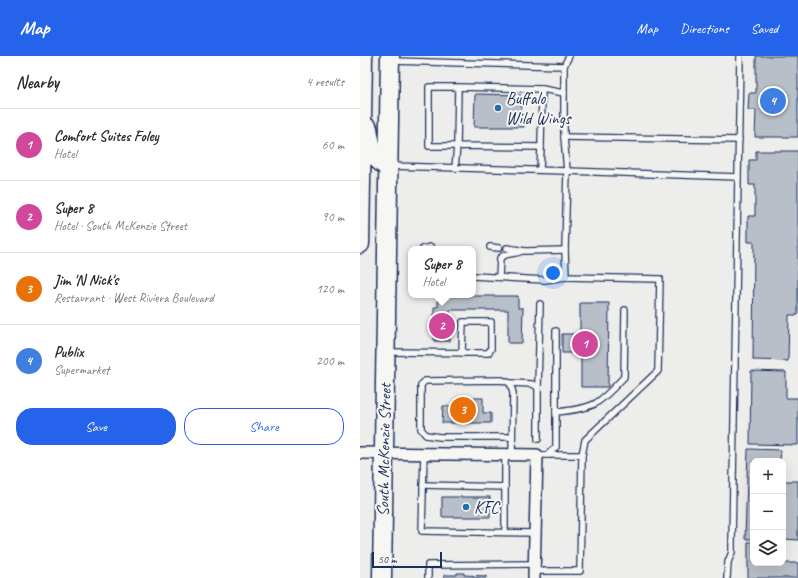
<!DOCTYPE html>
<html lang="en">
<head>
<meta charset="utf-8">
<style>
  body { margin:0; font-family:Caveat,sans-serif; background:#f2f2f3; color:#2b2b33 }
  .controls { position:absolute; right:12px; bottom:12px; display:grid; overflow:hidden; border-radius:8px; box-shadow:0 4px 16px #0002 }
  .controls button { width:36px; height:36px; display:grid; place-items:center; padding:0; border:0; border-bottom:1px solid #e1e1e2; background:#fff; color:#2b2b33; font:20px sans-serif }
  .scale { position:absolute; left:12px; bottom:10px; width:70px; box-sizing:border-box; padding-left:4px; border:2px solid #1b2f5e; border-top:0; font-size:11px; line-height:14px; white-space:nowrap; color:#1b2f5e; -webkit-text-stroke:3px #f6f6f2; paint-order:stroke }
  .you { position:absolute; left:193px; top:217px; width:14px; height:14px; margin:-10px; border:3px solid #fff; border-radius:50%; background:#1a73e8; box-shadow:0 0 0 6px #1a73e833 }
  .badge { display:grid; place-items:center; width:26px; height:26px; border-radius:50%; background:#2563eb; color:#fff; font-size:13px; font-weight:700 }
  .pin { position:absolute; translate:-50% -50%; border:2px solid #fff; box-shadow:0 1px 4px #0006 }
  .popup { position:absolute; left:48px; top:190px; width:68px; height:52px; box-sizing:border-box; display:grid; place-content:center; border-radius:8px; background:#fff; filter:drop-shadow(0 1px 3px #0005); font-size:13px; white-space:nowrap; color:#7c7c81 }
  .popup b { font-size:15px; color:#2b2b33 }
  .popup::after { content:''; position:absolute; left:50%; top:100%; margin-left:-8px; border:8px solid transparent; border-top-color:#fff }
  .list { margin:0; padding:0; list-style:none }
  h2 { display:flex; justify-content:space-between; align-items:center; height:52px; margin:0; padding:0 16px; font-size:17px }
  h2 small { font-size:13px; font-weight:400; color:#7c7c81 }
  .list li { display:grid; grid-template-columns:26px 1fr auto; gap:12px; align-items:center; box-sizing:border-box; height:72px; padding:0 16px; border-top:1px solid #e1e1e2 }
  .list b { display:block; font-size:15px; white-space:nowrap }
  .list p { margin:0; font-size:13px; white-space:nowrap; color:#7c7c81 }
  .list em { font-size:13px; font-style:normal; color:#7c7c81 }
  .actions { display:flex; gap:8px; padding:12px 16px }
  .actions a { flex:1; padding:9px 0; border:1px solid #2563eb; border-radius:16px; text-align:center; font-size:14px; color:#2563eb }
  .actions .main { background:#2563eb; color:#fff }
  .icon { flex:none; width:22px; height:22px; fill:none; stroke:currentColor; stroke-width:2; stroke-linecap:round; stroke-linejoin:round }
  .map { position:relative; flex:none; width:438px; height:522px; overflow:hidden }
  header { display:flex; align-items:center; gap:24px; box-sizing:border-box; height:56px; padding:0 20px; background:#2563eb; color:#fff }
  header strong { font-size:19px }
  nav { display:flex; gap:22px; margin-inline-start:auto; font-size:14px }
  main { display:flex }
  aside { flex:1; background:#fff }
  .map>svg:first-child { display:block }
</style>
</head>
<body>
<header>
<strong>Map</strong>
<nav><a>Map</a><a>Directions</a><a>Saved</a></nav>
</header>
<main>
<aside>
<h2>Nearby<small>4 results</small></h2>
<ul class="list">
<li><span class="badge" style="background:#d1479c">1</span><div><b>Comfort Suites Foley</b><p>Hotel</p></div><em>60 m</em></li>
<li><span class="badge" style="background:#d1479c">2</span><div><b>Super 8</b><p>Hotel · South McKenzie Street</p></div><em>90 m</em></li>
<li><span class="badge" style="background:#e8710a">3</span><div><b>Jim 'N Nick's</b><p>Restaurant · West Riviera Boulevard</p></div><em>120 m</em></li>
<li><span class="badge" style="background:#3f7fe0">4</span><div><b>Publix</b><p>Supermarket</p></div><em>200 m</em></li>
</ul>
<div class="actions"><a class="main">Save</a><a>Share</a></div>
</aside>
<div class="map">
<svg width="438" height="522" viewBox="0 0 438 522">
  <rect width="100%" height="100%" fill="#edeeec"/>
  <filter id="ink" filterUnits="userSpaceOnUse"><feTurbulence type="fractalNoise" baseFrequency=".025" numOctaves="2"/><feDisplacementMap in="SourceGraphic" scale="8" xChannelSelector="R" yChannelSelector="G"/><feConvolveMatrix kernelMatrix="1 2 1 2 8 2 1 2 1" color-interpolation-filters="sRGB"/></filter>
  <g filter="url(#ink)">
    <!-- building -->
    <g fill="#b9bfc8" stroke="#1b2f5e">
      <path d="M396,0h42v81h-43l1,-27h-8l1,-17h7z"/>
      <path d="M115,38l46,1v25l3,1v6h-50z"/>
      <path d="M396,95h42v164h-9l-1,46 -35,-1 1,-118h-6v-26h7v-31h-6v-25h7z"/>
      <path d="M78,240h80v12h5l-1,35h-14v-33h-58v31h-16v-34h4z"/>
      <path d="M220,247h29l-1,84h-27v-34h-19v-19h18z"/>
      <path d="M391,315l35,1v26h12v47l-48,-1z"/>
      <path d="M96,342h27v15h8v10h-49l1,-17h13z"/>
      <path d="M388,393l33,1 -1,11h-27v78h-8z"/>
      <path d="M423,425h15v59l-15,-1z"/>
      <rect x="82" y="441" width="48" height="20"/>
      <path d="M388,486h5v21h45v15h-50z"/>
      <path d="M97,517h7v2l22,1v2h-42v-3h13z"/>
    </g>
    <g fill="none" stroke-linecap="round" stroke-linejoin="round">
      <!-- lane casing -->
      <g stroke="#1b2f5e" stroke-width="8">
        <g id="lane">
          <path d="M33,5l171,5"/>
          <path d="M182,33l22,4"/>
          <path d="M204,81l175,3"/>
          <path d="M30,110l177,5 -3,-34v-71l5,-10"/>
          <path d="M95,112l2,-22h-28v-59h29l-1,59 84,1 1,-58 -84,-2"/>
          <path d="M180,114l1,-23"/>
          <path d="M378,121l2,-121"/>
          <path d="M130,191l9,1"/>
          <path d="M147,192l18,3 40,-1"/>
          <path d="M63,193l8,-2"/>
          <path d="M113,220l72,4 21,-3"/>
          <path d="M139,221l1,-19c7,-6 14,-3 22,-7"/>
          <path d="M28,296l98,1h2l3,-4v-27h-28l-1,31"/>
          <path d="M150,327l22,1 6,3v52"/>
          <path d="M178,331l2,-83"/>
          <path d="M196,356c11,-1 30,-3 40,-9 11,-7 19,-17 28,-26l1,-67"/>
          <path d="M64,397l-2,78 113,2"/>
          <path d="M152,399l1,-62 -3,-10 -8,-3 -77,1 -4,4v44l5,6 14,2h72"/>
          <path d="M177,399h10l9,-8v-116"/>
          <path d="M187,399h35l3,-15 73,-69 2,-92 -94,-2 -1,-27 2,-79 171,6 -6,366v9l-4,10 -1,16"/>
          <path d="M63,429l82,2"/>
          <path d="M145,475v-76"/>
          <path d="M174,515h46l2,-116"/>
          <path d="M68,522v-13l107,-1"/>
        </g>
      </g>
      <!-- street casing -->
      <g stroke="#1b2f5e" stroke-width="14">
        <path id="street" d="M0,397l177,2 -3,123"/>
      </g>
      <!-- primary casing -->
      <g stroke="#1b2f5e" stroke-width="21">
        <g id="primary">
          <path d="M8,72c2,13 4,34 20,38"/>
          <path d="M0,188l3,-188"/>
          <path d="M22,522l8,-522"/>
        </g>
      </g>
      <!-- lane -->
      <use href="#lane" stroke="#f6f6f2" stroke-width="5.5"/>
      <!-- street -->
      <use href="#street" stroke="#f6f6f2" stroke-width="11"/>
      <!-- primary -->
      <use href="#primary" stroke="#f6f6f2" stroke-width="18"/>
    </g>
  </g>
  <!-- markers -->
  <g fill="#1f6fb2" stroke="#f6f6f2" stroke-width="1.5">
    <circle cx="138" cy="52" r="4"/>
    <circle cx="106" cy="451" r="4"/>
  </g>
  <g text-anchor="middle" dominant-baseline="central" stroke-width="4" stroke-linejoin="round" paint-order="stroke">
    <!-- poi labels -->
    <g font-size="17" fill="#1b2f5e" stroke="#f6f6f2" text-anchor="start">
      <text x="146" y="42">Buffalo<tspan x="146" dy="20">Wild Wings</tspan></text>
      <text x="114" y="451">KFC</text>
    </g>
    <!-- street labels -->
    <g font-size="17" fill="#1b2f5e" stroke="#f6f6f2">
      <text transform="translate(24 394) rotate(-89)">South McKenzie Street</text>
    </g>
  </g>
</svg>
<div class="controls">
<button>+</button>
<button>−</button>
<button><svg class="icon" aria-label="layers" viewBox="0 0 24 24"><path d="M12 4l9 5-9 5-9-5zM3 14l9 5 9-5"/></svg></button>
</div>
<div class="scale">50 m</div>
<div class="you"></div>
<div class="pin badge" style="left:225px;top:288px;background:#d1479c">1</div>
<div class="pin badge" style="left:82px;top:270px;background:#d1479c">2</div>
<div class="popup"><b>Super 8</b>Hotel</div>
<div class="pin badge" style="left:103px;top:354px;background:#e8710a">3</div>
<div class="pin badge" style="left:413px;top:45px;background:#3f7fe0">4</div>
</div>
</main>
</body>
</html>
